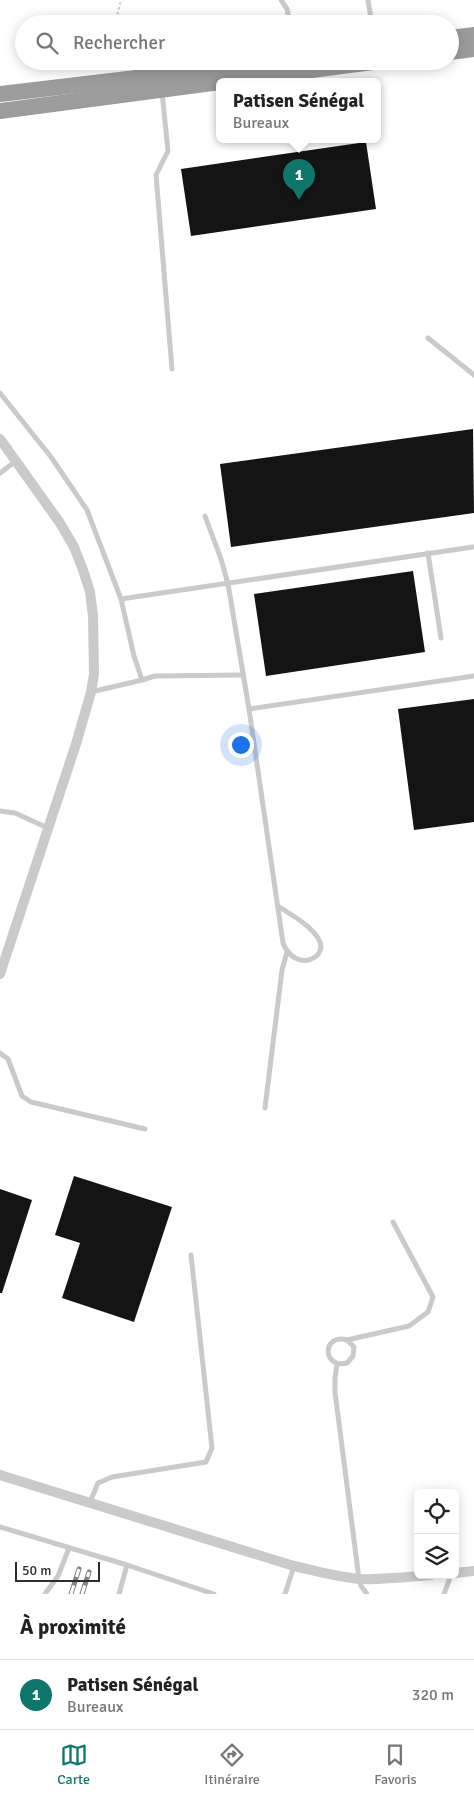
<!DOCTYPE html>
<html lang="fr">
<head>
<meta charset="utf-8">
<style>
  body { margin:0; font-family:Signika,sans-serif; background:#f2f2f2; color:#222 }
  .controls { position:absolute; right:15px; bottom:15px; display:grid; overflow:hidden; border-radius:8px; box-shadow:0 2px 12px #0003 }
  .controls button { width:45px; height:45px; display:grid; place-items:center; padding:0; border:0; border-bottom:1px solid #e0e0e0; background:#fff; color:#222; font:25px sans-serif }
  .scale { position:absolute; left:15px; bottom:12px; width:85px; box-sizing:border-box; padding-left:5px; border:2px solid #2d2d2d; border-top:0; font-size:14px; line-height:18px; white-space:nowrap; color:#2d2d2d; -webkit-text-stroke:4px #fff; paint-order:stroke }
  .you { position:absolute; left:240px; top:744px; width:18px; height:18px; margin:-12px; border:4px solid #fff; border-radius:50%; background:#1a73e8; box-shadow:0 0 0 8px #1a73e833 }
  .badge { display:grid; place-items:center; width:32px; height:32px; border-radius:50%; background:#0f766e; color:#fff; font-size:16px; font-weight:700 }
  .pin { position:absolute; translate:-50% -41px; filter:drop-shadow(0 1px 2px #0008) }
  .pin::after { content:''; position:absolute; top:26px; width:18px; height:15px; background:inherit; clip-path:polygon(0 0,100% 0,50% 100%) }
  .popup { position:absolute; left:216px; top:78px; width:165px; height:65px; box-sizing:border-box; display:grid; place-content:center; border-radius:8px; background:#fff; filter:drop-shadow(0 1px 4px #0005); font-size:16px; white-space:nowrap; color:#767676 }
  .popup b { font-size:19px; color:#222 }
  .popup::after { content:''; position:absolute; left:50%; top:100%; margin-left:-10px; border:10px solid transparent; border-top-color:#fff }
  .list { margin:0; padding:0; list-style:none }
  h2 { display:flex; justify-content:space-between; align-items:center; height:65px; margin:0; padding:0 20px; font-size:21px }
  h2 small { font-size:16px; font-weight:400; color:#767676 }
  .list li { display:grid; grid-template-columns:32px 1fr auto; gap:15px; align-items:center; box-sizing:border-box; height:70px; padding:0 20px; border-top:1px solid #e0e0e0 }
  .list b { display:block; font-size:19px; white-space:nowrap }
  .list p { margin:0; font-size:16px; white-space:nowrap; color:#767676 }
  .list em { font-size:16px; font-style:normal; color:#767676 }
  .icon { flex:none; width:28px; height:28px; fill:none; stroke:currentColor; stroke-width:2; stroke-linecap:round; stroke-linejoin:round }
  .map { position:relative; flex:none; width:474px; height:1594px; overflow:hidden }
  .search { position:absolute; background:#fff; box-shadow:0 2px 12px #0003; left:15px; right:15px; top:15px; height:55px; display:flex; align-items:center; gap:12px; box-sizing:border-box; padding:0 18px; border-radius:28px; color:#767676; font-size:19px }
  .sheet { height:135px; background:#fff }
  nav { display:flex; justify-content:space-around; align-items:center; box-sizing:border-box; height:70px; border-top:1px solid #e0e0e0; background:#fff; font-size:14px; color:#767676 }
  nav a { display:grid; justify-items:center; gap:2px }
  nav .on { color:#0f766e }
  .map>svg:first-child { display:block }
</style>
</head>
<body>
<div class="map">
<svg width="474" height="1594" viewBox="0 0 474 1594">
  <rect width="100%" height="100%" fill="#fff"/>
  <!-- building -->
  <g fill="#141414">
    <path d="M366,142l10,67 -185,27 -10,-67z"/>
    <path d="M473,429l1,84 -243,34 -11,-83z"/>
    <path d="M413,571l12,81 -159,24 -12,-82z"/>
    <path d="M474,699v123l-60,8 -16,-121z"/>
    <path d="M74,1176l98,31 -38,115 -72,-24 18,-55 -25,-8z"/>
    <path d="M0,1189l32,11 -30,93h-2z"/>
  </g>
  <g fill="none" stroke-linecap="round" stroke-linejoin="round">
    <!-- path -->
    <path stroke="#cacaca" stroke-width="2" stroke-dasharray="2.5 2.5" stroke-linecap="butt" d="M115,24l6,-24"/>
    <!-- service -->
    <g stroke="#cacaca" stroke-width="5">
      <path d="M281,0l6,9 3,15"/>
      <path d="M368,0l4,24"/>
      <path d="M162,92l6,59 -12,24 16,194"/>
      <path d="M428,338l46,37"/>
      <path d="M0,393l51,64 36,53 34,89 13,57 8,24 13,-4 88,-1"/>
      <path d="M0,473l16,-12"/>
      <path d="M205,516l16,43 7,25 21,125 34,234c12,31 48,15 35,-5 -9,-14 -27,-23 -40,-32"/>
      <path d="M428,553l13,85"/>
      <path d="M121,599l352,-52"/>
      <path d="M91,692l51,-12"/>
      <path d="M249,709l225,-33"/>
      <path d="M0,811l15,2 33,15"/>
      <path d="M0,1053l8,6 14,37 9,6 114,27"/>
      <path d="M265,1108l17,-138 5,-18"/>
      <path d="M347,1340l7,7 -1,9 -6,7c-25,6 -25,-30 0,-23l62,-14 19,-14 5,-15 -40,-75"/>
      <path d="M337,1364l-2,14v14l24,187 2,7 6,8"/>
      <path d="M90,1502l8,-19 14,-6 94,-15 6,-14 -21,-193"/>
      <path d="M0,1527l127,38 -8,29"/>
      <path d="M127,1565l87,29"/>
      <path d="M45,1594l13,-18 11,-28"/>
      <path d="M285,1594l9,-28"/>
      <path d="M444,1594l7,-19"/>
    </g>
    <!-- minor -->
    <g stroke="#cacaca" stroke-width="10">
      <path d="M0,439l60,84 14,24 9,23 7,22 3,24 1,58 -3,18 -15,52 -76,230"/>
      <path d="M0,1475l294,91c22,5 44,11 66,13 24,1 47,-2 71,-4"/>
      <path d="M455,1573l19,-2"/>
    </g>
    <!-- trunk -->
    <g stroke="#9c9c9c" stroke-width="16">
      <path d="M450,38l24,-3"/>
      <path d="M450,52l24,-3"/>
      <path d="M226,81l155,-20"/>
      <path d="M0,94l280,-33"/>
      <path d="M0,111l220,-29"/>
    </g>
    <!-- rail casing -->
    <g stroke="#828282" stroke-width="5">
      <g id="rail">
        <path d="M71,1594l8,-25"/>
        <path d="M82,1594l7,-22"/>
      </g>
    </g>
    <!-- rail -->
    <use href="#rail" stroke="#fff" stroke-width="3" stroke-dasharray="9" stroke-linecap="butt"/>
  </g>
</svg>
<div class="controls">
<button><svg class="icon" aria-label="locate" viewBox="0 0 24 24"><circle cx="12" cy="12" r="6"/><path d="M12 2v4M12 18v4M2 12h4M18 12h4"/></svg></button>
<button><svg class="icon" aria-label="layers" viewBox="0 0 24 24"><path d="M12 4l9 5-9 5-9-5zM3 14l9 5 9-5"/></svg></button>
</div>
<div class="scale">50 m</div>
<div class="you"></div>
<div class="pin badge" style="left:299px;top:200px">1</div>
<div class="popup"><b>Patisen Sénégal</b>Bureaux</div>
<div class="search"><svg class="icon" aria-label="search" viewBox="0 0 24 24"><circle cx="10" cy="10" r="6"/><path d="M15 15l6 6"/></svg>Rechercher</div>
</div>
<section class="sheet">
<h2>À proximité<small></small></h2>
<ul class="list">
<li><span class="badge">1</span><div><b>Patisen Sénégal</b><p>Bureaux</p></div><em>320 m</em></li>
</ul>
</section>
<nav>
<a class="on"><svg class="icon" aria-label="map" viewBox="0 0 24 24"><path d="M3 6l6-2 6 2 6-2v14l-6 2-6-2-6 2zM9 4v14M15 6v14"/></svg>Carte</a>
<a><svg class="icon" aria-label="directions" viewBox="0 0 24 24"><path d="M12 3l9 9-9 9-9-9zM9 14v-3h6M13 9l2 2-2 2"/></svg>Itinéraire</a>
<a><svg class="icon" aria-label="saved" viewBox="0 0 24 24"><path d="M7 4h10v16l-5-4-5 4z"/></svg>Favoris</a>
</nav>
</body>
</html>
